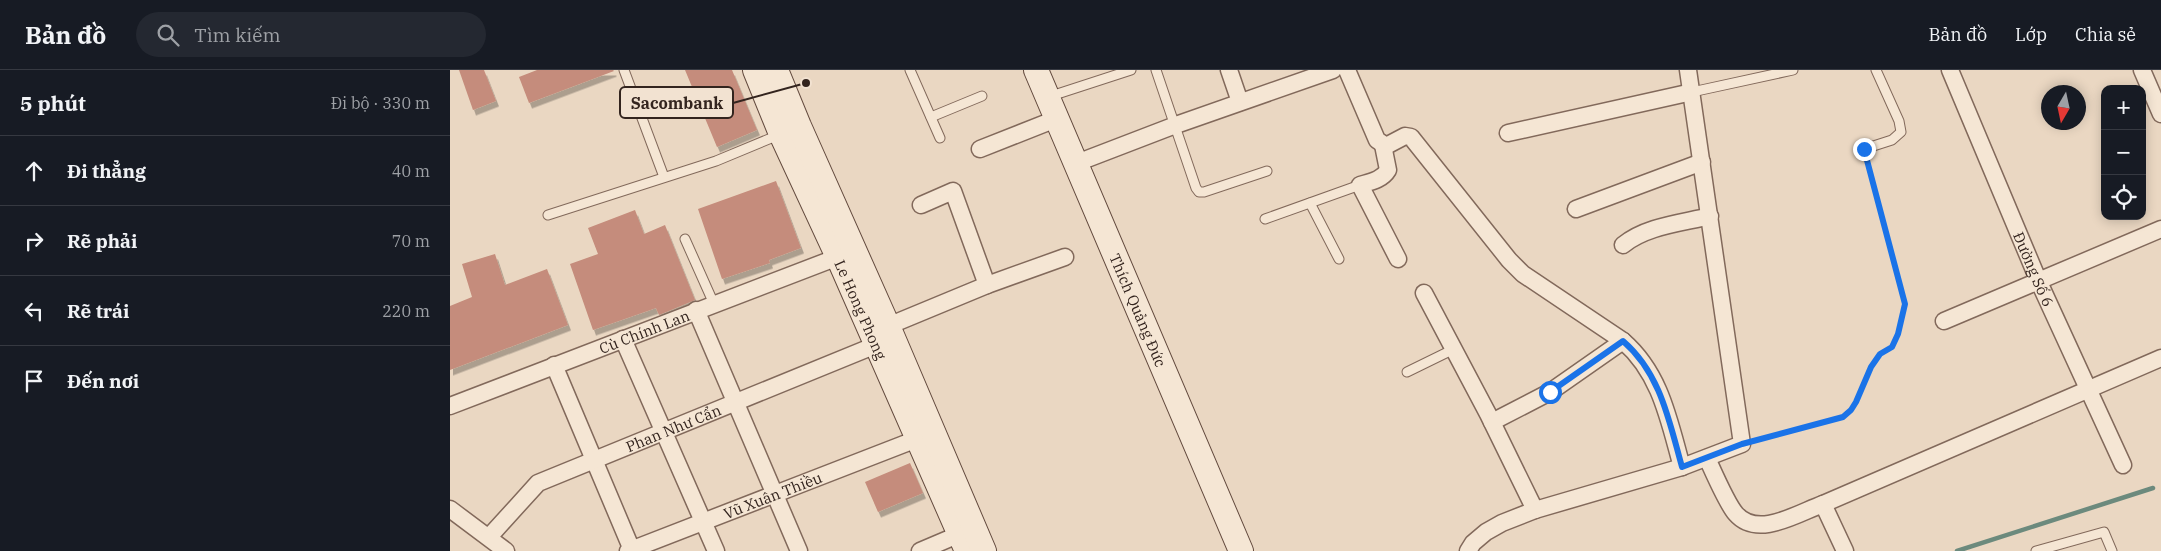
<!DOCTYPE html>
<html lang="vi">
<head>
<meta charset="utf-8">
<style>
  body { margin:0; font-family:"IBM Plex Serif",serif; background:#242831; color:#f1f3f6 }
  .controls { position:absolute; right:15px; top:15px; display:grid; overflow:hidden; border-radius:10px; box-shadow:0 2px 12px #0003 }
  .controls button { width:45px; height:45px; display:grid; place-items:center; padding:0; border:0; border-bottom:1px solid #363941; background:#171b24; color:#f1f3f6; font:25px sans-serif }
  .compass { position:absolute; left:1591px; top:15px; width:45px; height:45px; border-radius:50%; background:#171b24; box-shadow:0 2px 12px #0003; rotate:189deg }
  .stop { position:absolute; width:15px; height:15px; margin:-11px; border:4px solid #1a73e8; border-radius:50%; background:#fff }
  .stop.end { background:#1a73e8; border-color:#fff; box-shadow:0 1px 5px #0008 }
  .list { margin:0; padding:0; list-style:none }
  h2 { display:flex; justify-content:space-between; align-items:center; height:65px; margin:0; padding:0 20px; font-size:21px }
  h2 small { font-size:16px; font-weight:400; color:#9ea1a6 }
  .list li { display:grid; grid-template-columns:32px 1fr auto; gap:15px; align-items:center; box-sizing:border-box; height:70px; padding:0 20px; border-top:1px solid #363941 }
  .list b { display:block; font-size:19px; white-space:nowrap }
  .list em { font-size:16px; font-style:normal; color:#9ea1a6 }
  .icon { flex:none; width:28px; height:28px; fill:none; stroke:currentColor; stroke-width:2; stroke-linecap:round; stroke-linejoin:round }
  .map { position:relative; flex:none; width:1711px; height:481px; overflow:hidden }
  header { display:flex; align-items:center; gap:30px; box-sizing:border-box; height:70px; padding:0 25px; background:#171b24; border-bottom:1px solid #363941 }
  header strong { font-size:24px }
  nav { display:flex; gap:28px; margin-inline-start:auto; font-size:18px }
  .search { width:350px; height:45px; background:#242831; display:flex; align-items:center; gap:12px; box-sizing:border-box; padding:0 18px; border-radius:28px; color:#9ea1a6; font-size:19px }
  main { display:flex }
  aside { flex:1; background:#171b24 }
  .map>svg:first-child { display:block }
</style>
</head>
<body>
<header>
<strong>Bản đồ</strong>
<div class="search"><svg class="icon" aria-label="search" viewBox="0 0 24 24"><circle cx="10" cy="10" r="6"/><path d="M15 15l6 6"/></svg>Tìm kiếm</div>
<nav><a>Bản đồ</a><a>Lớp</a><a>Chia sẻ</a></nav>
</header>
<main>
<aside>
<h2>5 phút<small>Đi bộ · 330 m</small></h2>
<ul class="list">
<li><svg class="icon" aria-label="ahead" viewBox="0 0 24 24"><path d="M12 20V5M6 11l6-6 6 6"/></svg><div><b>Đi thẳng</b></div><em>40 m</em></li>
<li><svg class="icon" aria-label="right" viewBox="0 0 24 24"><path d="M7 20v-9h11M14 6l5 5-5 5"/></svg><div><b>Rẽ phải</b></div><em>70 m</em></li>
<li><svg class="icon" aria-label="left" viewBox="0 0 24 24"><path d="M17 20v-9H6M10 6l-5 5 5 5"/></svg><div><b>Rẽ trái</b></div><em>220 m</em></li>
<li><svg class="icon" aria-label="arrive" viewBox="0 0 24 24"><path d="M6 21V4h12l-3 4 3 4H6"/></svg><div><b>Đến nơi</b></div></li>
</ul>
</aside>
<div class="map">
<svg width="1711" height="481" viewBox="0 0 1711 481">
  <defs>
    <filter id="shadow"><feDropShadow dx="3" dy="5.5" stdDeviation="0" flood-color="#0004"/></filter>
  </defs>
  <rect width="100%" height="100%" fill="#ead7c2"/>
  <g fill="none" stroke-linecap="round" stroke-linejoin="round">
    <!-- stream -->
    <path stroke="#6c8a7d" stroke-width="4.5" d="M1507,481l196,-63"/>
  </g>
  <!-- building -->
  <g fill="#c58c7b" filter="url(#shadow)">
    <path d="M9,0h25l12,31 -23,9z"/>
    <path d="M87,0h76l1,1 -85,32 -10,-26z"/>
    <path d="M235,0h47l25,60 -40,17z"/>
    <path d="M326,111l25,67 -32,12 1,3 -48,16 -24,-70z"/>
    <path d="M185,140l9,24 21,-9 30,75 -36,15 -3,-7 -63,22 -23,-66 28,-10 -10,-26z"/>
    <path d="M45,184l10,31 42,-16 21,56 -118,45v-64l22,-9 -10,-33z"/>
    <path d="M460,393l13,30 -45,19 -13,-30z"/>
  </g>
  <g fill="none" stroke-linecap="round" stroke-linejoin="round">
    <!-- lane casing -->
    <g stroke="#82695b" stroke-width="11">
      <g id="lane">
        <path d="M174,0l40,107"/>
        <path d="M460,0l30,68"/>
        <path d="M706,0l40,118 3,4h5l63,-21"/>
        <path d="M1242,22l101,-22"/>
        <path d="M598,27l83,-27"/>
        <path d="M481,47l51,-21"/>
        <path d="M1414,79l28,-9 9,-8 -2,-11 -23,-51"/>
        <path d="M860,133l29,56"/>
        <path d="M98,145l168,-54 65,-27"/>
        <path d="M815,149l95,-34"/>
        <path d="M235,169l29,65"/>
        <path d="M957,302l47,-23"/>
        <path d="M1586,481l68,-19 8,19"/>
      </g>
    </g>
    <!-- street casing -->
    <g stroke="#82695b" stroke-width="19">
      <g id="street">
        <path d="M779,0l11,32"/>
        <path d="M897,0l30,70 9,6 19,-10 6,1 98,123 14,14 100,67c38,33 46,80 59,126"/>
        <path id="s1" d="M1500,0l89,212 84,183"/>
        <path d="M1692,0l19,44"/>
        <path d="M1058,63l184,-41"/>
        <path d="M933,75l5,25c-6,10 -18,12 -28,15l38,74"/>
        <path d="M530,79l76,-30"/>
        <path d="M624,94l99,-38 160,-56"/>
        <path d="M1126,139l126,-47"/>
        <path d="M1173,175c23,-19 59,-22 87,-29"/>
        <path d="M537,215l78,-28"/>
        <path d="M974,223l64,121 47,96"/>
        <path d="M246,240l103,241"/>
        <path d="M1494,251l217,-92"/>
        <path d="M438,256l99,-41 -34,-94 -32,14"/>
        <path d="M173,269l93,212"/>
        <path d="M104,295l78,185"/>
        <path id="s2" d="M0,336l388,-149"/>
        <path d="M1042,352l58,-30 73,-51"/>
        <path d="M1257,388c6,13 20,46 29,56 22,25 62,-1 87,-10l338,-146"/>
        <path d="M1373,434l22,47"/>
        <path d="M0,439l56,42"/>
        <path id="s3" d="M39,467l49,-54 338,-138"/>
        <path id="s4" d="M178,481l289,-112"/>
        <path d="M470,481l40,-17"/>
        <path d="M1018,481l5,-8 13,-11 16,-9 33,-13 147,-43 60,-23 -54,-374"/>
      </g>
    </g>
    <!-- secondary casing -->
    <g stroke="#634a3e" stroke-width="26">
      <g id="secondary">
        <path id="s5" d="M305,0l26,64 57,123 129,294"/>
        <path d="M326,0l23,56 89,200 96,225"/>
        <path id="s6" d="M586,0l205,481"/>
      </g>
    </g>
    <!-- path -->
    <path stroke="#82695b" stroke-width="2.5" stroke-dasharray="4 2.5" stroke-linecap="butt" d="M1306,371l87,-24 8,-7 6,-8 14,-35 9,-13 11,-7 7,-13 7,-30 -38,-144"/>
    <!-- lane -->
    <use href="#lane" stroke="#f5e6d4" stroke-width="9"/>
    <!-- street -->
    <use href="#street" stroke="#f5e6d4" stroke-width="16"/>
    <!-- secondary -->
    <use href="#secondary" stroke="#f5e6d4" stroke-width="24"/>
  </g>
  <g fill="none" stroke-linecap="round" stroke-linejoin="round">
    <!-- route -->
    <path stroke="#1a73e8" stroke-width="6" d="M1100,322l73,-51c38,33 46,80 59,126l60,-23 101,-27 8,-7 5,-8 15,-35 9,-13 12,-7 6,-13 7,-30 -41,-155"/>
  </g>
  <g text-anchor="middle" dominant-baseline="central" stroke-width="4.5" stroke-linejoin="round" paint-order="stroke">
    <!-- street labels -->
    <g font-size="15" fill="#33241e" stroke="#f2e2d1">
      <text stroke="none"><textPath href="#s1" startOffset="216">Đường Số 6</textPath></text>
      <text stroke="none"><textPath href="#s5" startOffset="262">Le Hong Phong</textPath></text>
      <text stroke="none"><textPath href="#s6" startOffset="261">Thích Quảng Đức</textPath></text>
      <text stroke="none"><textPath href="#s2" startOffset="208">Cù Chính Lan</textPath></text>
      <text stroke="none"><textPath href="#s3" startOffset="219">Phan Như Cẩn</textPath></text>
      <text stroke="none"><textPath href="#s4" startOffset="155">Vũ Xuân Thiều</textPath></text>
    </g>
  </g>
  <!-- callouts -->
  <path fill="none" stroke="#33241e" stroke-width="2" d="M356 13L283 33"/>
  <circle fill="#33241e" stroke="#f2e2d1" stroke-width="2" cx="356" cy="13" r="5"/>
  <rect fill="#f2e2d1" stroke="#33241e" stroke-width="2" x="170" y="17" width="113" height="31" rx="5"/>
  <g font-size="16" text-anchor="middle" font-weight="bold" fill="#33241e">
    <text x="227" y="39">Sacombank</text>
  </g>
</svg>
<div class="controls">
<button>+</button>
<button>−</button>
<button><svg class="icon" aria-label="locate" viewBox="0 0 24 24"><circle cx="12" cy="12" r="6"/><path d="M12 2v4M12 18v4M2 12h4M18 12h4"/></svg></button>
</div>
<svg class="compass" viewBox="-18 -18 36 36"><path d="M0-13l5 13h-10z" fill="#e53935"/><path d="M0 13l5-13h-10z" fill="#9ea1a6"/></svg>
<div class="stop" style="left:1100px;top:322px"></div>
<div class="stop end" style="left:1414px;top:79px"></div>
</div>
</main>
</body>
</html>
